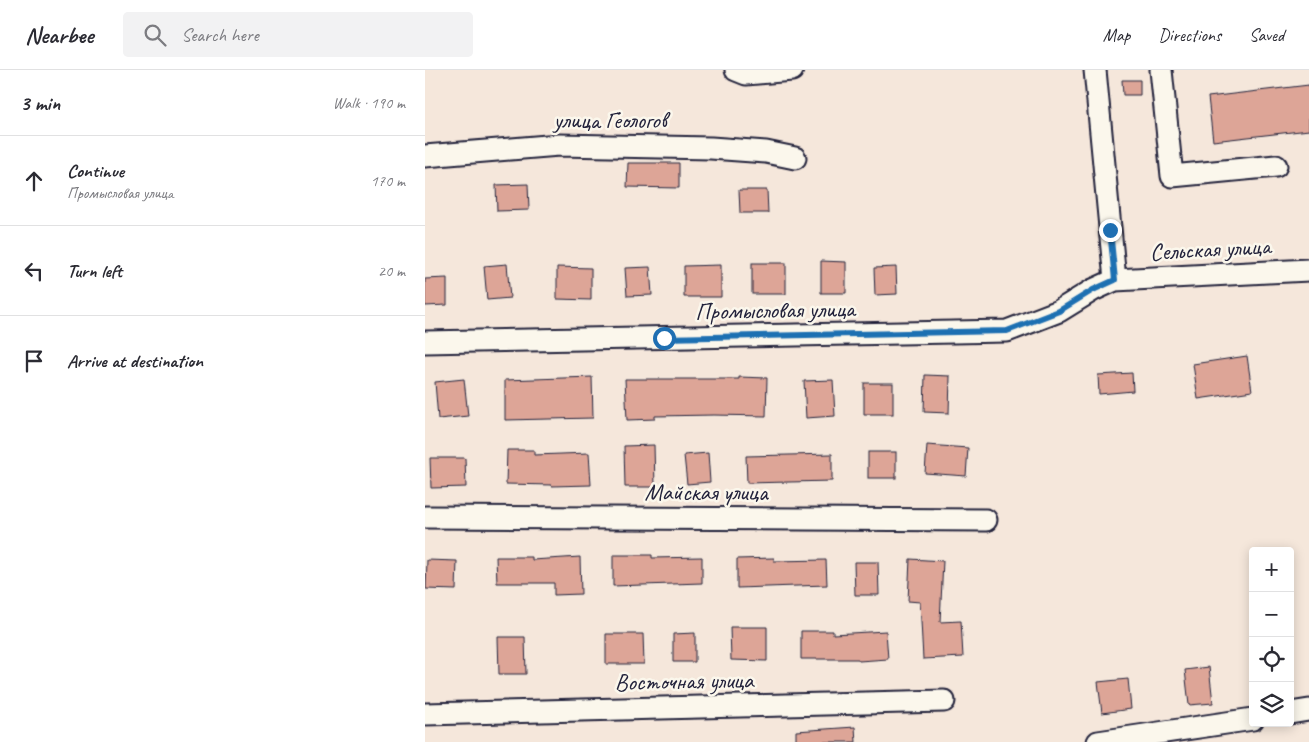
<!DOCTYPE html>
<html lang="en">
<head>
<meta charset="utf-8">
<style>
  body { margin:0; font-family:Caveat,sans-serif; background:#f2f2f3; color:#2b2b33 }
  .controls { position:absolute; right:15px; bottom:15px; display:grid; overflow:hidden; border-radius:5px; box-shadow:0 2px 12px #0003 }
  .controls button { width:45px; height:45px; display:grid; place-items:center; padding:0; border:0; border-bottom:1px solid #e1e1e2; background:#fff; color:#2b2b33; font:25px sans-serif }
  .stop { position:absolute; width:15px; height:15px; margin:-11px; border:4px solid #1f6fb2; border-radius:50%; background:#fff }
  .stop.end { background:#1f6fb2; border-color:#fff; box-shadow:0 1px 5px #0008 }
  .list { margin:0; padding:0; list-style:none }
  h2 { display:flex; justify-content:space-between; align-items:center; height:65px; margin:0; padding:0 20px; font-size:21px }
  h2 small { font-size:16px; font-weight:400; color:#7c7c81 }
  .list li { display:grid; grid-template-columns:32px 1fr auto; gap:15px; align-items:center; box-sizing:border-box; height:90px; padding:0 20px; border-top:1px solid #e1e1e2 }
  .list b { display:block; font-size:19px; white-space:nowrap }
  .list p { margin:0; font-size:16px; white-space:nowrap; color:#7c7c81 }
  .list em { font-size:16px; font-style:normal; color:#7c7c81 }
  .icon { flex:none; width:28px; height:28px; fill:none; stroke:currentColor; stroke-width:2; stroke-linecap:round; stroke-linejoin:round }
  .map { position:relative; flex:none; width:884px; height:672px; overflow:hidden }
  header { display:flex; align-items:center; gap:30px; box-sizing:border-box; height:70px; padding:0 25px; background:#fff; border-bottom:1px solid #e1e1e2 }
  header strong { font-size:24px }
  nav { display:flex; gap:28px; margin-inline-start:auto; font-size:18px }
  .search { width:350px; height:45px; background:#f2f2f3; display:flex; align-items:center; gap:12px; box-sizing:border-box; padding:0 18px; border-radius:5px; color:#7c7c81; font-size:19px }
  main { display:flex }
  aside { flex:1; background:#fff }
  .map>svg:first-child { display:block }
</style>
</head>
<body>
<header>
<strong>Nearbee</strong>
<div class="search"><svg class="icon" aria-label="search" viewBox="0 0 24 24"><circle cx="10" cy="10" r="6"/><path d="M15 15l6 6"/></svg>Search here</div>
<nav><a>Map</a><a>Directions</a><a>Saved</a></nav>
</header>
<main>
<aside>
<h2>3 min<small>Walk · 190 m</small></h2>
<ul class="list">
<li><svg class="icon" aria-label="ahead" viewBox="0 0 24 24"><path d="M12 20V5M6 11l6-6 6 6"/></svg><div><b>Continue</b><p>Промысловая улица</p></div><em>170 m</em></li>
<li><svg class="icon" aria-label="left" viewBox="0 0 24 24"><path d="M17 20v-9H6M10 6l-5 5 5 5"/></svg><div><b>Turn left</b></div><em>20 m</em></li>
<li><svg class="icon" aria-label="arrive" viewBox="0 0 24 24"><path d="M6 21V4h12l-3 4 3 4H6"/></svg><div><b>Arrive at destination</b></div></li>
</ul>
</aside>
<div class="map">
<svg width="884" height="672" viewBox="0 0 884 672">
  <rect width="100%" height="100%" fill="#f5e7db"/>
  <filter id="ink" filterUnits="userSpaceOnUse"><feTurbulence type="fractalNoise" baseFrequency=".02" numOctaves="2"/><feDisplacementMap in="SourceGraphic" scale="10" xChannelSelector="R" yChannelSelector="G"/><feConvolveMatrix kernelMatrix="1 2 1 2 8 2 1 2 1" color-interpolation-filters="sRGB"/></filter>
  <g filter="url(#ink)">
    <!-- building -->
    <g fill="#dda597" stroke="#22223b">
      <path d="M697,10h18v15h-17z"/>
      <path d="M884,15v45l-96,11 -5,-44z"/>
      <path d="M203,93h51v25l-52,-1z"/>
      <path d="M103,114l1,26 -32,1 -1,-26z"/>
      <path d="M314,120h28l1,23h-28z"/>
      <path d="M396,191l25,1v31h-25z"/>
      <rect x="327" y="193" width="34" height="31"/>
      <path d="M82,194l3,34 -23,2 -3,-34z"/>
      <path d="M296,195v32h-37v-31z"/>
      <path d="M132,197l34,1v32l-34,-1z"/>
      <path d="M225,197l2,28 -25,1 -2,-28z"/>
      <path d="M471,197l1,27 -22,1 -1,-27z"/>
      <path d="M22,208v27l-22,1v-27z"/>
      <path d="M822,286l5,35 -54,8 -5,-35z"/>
      <path d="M707,303l1,18 -34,3 -1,-19z"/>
      <path d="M500,305l25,1 -1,37 -25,-1z"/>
      <path d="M167,307l1,41 -88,2v-40z"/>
      <path d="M314,307l28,1 -1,38 -52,-1 -59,1v3l-28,1 -2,-41h114z"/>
      <path d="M39,309l4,37 -30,3 -3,-37z"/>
      <path d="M408,310l2,36 -29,2 -2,-37z"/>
      <rect x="439" y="313" width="29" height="31"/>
      <path d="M229,375l1,42h-30l-1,-41z"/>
      <path d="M502,375l41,3 -2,28 -41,-3z"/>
      <path d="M82,380h27v5l55,-2 2,32 -39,1v-1l-46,-1z"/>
      <rect x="443" y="382" width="28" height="26"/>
      <path d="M283,383l2,29 -23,2 -3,-29z"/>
      <path d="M407,384v27l-85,2 -1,-27z"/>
      <path d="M5,388h35l1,29 -35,1z"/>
      <path d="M188,485h39v3l50,-1v26l-89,3z"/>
      <path d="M71,487h36v3l48,-3 1,37 -27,1v-12h-57z"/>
      <path d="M349,488v3l52,-1 1,25 -90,3v-29z"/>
      <path d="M485,489l33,2 -3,61 21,-1 2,36 -40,2 -3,-57 -12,-1z"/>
      <path d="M2,490l30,1 -1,29 -30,-1z"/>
      <path d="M429,492h24l1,33h-24z"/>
      <path d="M305,557h37v34l-36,-1z"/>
      <path d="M376,561h32v3l53,-3 2,28 -29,2 -1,-2h-57z"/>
      <path d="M270,563v29h-22v-28z"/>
      <path d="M181,564h37l1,30h-38z"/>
      <path d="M73,567h27l1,37h-27z"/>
      <path d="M784,597l4,36 -24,2 -4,-35z"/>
      <path d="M703,609l3,30 -29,4 -4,-31z"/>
      <path d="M430,657l1,15h-60v-11z"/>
    </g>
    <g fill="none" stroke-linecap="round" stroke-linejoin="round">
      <!-- minor casing -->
      <g stroke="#22223b" stroke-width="25">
        <g id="minor">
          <path d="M311,0l10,4 46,-4"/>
          <path d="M670,0l20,210"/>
          <path d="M736,0l11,106 104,-10"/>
          <path d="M0,86l134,-11 152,3 55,4 29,6"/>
          <path d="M0,272l582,-11 52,-20 34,-21 22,-10 194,-10"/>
          <path d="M0,447l561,3"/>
          <path d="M865,643l19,-3"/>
          <path d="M0,644l519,-13"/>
          <path d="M673,672l155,-23"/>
        </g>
      </g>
      <!-- minor -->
      <use href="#minor" stroke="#fbf7ec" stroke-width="21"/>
    </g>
  </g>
  <g fill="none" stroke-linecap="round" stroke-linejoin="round" filter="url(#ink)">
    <!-- route -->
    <path stroke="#1f6fb2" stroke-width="6" d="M239,268l343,-7 52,-20 34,-21 22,-10 -5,-50"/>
  </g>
  <g text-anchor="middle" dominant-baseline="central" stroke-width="5" stroke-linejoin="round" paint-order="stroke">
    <!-- street labels -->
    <g font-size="24" fill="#22223b" stroke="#fbf7ec">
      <text x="185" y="50">улица Геологов</text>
      <text transform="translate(785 179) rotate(-3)">Сельская улица</text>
      <text transform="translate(350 240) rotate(-1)">Промысловая улица</text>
      <text x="281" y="422">Майская улица</text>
      <text transform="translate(259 611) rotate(-1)">Восточная улица</text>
    </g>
  </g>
</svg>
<div class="controls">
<button>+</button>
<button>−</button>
<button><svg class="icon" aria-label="locate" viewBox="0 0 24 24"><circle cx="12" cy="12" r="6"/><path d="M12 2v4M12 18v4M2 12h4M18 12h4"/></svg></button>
<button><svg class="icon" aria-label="layers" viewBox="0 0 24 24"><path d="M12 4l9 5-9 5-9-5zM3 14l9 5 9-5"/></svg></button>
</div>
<div class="stop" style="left:239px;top:268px"></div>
<div class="stop end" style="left:685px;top:160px"></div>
</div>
</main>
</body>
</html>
